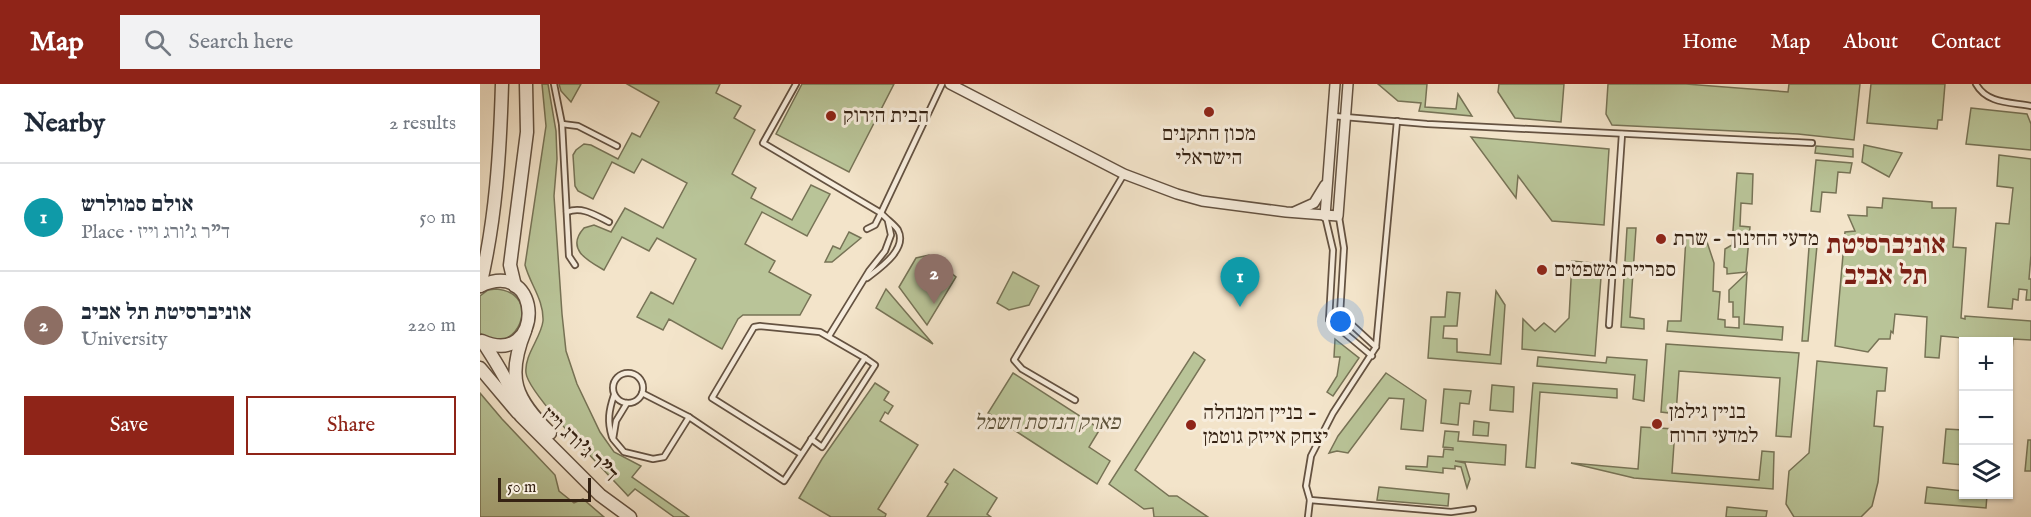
<!DOCTYPE html>
<html lang="en">
<head>
<meta charset="utf-8">
<style>
  body { margin:0; font-family:"IM FELL English","Frank Ruhl Libre",serif; background:#f2f2f3; color:#1f2937 }
  .controls { position:absolute; right:18px; bottom:18px; display:grid; overflow:hidden; border-radius:0px; box-shadow:0 2px 4px #0004 }
  .controls button { width:54px; height:54px; display:grid; place-items:center; padding:0; border:0; border-bottom:2px solid #e0e1e3; background:#fff; color:#1f2937; font:30px sans-serif }
  .scale { position:absolute; left:18px; bottom:15px; width:93px; box-sizing:border-box; padding-left:6px; border:3px solid #352213; border-top:0; font-size:16px; line-height:21px; white-space:nowrap; color:#352213; -webkit-text-stroke:4px #f7eddd; paint-order:stroke }
  .you { position:absolute; left:861px; top:238px; width:21px; height:21px; margin:-15px; border:4px solid #fff; border-radius:50%; background:#1a73e8; box-shadow:0 0 0 9px #1a73e833 }
  .badge { display:grid; place-items:center; width:39px; height:39px; border-radius:50%; background:#8f2418; color:#fff; font-size:20px; font-weight:700 }
  .pin { position:absolute; translate:-50% -50px; filter:drop-shadow(0 2px 3px #0008) }
  .pin::after { content:''; position:absolute; top:32px; width:21px; height:18px; background:inherit; clip-path:polygon(0 0,100% 0,50% 100%) }
  .list { margin:0; padding:0; list-style:none }
  h2 { display:flex; justify-content:space-between; align-items:center; height:78px; margin:0; padding:0 24px; font-size:26px }
  h2 small { font-size:20px; font-weight:400; color:#747a83 }
  .list li { display:grid; grid-template-columns:39px 1fr auto; gap:18px; align-items:center; box-sizing:border-box; height:108px; padding:0 24px; border-top:2px solid #e0e1e3 }
  .list b { display:block; font-size:22px; white-space:nowrap }
  .list p { margin:0; font-size:20px; white-space:nowrap; color:#747a83 }
  .list em { font-size:20px; font-style:normal; color:#747a83 }
  .actions { display:flex; gap:12px; padding:18px 24px }
  .actions a { flex:1; padding:14px 0; border:2px solid #8f2418; border-radius:0px; text-align:center; font-size:21px; color:#8f2418 }
  .actions .main { background:#8f2418; color:#fff }
  .icon { flex:none; width:33px; height:33px; fill:none; stroke:currentColor; stroke-width:2; stroke-linecap:round; stroke-linejoin:round }
  .map { position:relative; flex:none; width:1551px; height:433px; overflow:hidden }
  header { display:flex; align-items:center; gap:36px; box-sizing:border-box; height:84px; padding:0 30px; background:#8f2418; color:#fff }
  header strong { font-size:28px }
  nav { display:flex; gap:33px; margin-inline-start:auto; font-size:21px }
  .search { width:420px; height:54px; background:#f2f2f3; display:flex; align-items:center; gap:15px; box-sizing:border-box; padding:0 21px; border-radius:0px; color:#747a83; font-size:22px }
  main { display:flex }
  aside { flex:1; background:#fff }
  .map>svg:first-child { display:block }
</style>
</head>
<body>
<header>
<strong>Map</strong>
<div class="search"><svg class="icon" aria-label="search" viewBox="0 0 24 24"><circle cx="10" cy="10" r="6"/><path d="M15 15l6 6"/></svg>Search here</div>
<nav><a>Home</a><a>Map</a><a>About</a><a>Contact</a></nav>
</header>
<main>
<aside>
<h2>Nearby<small>2 results</small></h2>
<ul class="list">
<li><span class="badge" style="background:#0f9aa8">1</span><div><b>אולם סמולרש</b><p>Place · ד&quot;ר ג'ורג וייז</p></div><em>50 m</em></li>
<li><span class="badge" style="background:#8d6e63">2</span><div><b>אוניברסיטת תל אביב</b><p>University</p></div><em>220 m</em></li>
</ul>
<div class="actions"><a class="main">Save</a><a>Share</a></div>
</aside>
<div class="map">
<svg width="1551" height="433" viewBox="0 0 1551 433">
  <rect width="100%" height="100%" fill="#f3e4ca"/>
  <filter id="stains"><feTurbulence type="fractalNoise" baseFrequency=".00333" numOctaves="4"/><feColorMatrix values="0 0 0 0 .2 0 0 0 0 .09 0 0 0 0 .02 0 0 0 .5 -.17"/></filter>
  <radialGradient id="worn" r=".72"><stop offset=".6" stop-color="#630" stop-opacity="0"/><stop offset="1" stop-color="#630" stop-opacity=".3"/></radialGradient>
  <!-- green -->
  <g fill="#b9c498" stroke="#777356" stroke-width="1.5">
    <path d="M62,0h6l8,47 1,28 -3,37 8,118 4,37 11,33 23,48 14,20 27,14 -9,11 57,40h-15l-39,-28 -7,7c-19,-21 -100,-102 -102,-123 -2,-18 15,-35 17,-52 1,-21 -13,-37 -18,-56l21,-139z"/>
    <path d="M79,0h22l-10,18 -10,-11z"/>
    <path d="M147,0h93l-4,9 25,13 -7,12 21,12 -23,44 24,14 -5,10 41,22 19,-35 19,9 -23,42 -45,-24 -17,32 30,17 -6,11 42,23 -11,20h-57l-5,4 -16,30 -53,-30 -6,11 -26,-13 14,-25 22,12 23,-45 -39,-21 -8,13 -27,-14 -18,33c-16,-9 -39,-21 -20,-42l10,-3 17,7 14,-24 38,20 24,-45 -45,-24 -8,14 -22,-11 -19,37 -15,-8 -3,-5 -2,-31 3,-5 8,-6 7,1 27,14 14,-26 8,4 19,-35z"/>
    <path d="M322,0h92l-45,88 -73,-38z"/>
    <path d="M898,0h49l-2,23 31,2 2,-15 14,22 -53,-5 2,-8 -23,-2z"/>
    <path d="M1019,0h65l-3,38 -46,-4 -17,-26z"/>
    <path d="M1128,0h78l102,8 1,-8h71l-6,56 -56,-6 -186,-9 -6,-11z"/>
    <path d="M1391,0h74l-3,36h-4l-1,9 -70,-6z"/>
    <path d="M1491,24l56,6 4,10v26l-65,-6z"/>
    <path d="M991,53l138,12 -5,76 -52,-4 -34,-45 -2,22z"/>
    <path d="M1384,61l38,8 -13,24 -27,-15z"/>
    <path d="M1336,62l37,3v8l-38,-4z"/>
    <path d="M1519,71l32,4v96l-2,24h2v21h-5l1,-10 -8,-1 -1,11 -5,-1 -1,10 -24,-2 8,-84 13,1 4,-36 -16,-2z"/>
    <path d="M1336,76l36,3 -2,10 -12,-1 -2,21 -14,-1 -2,20 -9,-1z"/>
    <path d="M1257,89l16,1 -1,30 -11,-1 -1,23 10,1 -4,45 -19,2v-6l-3,-1 1,-18 7,-4z"/>
    <path d="M1403,114l49,4v6h24l-3,39 13,1 -5,70 4,1v-3l66,5v19l-18,-1 -4,46 -1,-43 -22,-1 -1,-1 -44,-4 -2,22 -14,-1 2,-40 -32,-3 -2,19 -2,-2 -1,8h-11l-11,13 -33,-6 10,-114 10,-1 -7,-16 19,1v-9l15,1z"/>
    <path d="M1147,144h9l-6,89 14,2v10l-23,-2z"/>
    <path d="M369,148l12,6 -29,24h-7l8,-16 7,3z"/>
    <path d="M1330,150l8,1 -10,106h-6z"/>
    <path d="M1206,153l20,2 8,24 -1,28 7,1 -2,27 7,1v7l14,1v-11h-6v-15h-4v-12l18,-17 -3,51 39,3 -1,13 -115,-9 1,-10h13z"/>
    <path d="M449,171l27,22 -29,48 -28,-38 17,-29z"/>
    <path d="M1092,177l30,3 -7,92 -73,-7 1,-30 12,12 9,-8 11,9 14,-14z"/>
    <path d="M533,188l26,14 -10,19 -20,5 -12,-7z"/>
    <path d="M16,205c50,4 19,73 -16,44v-37l8,-6z"/>
    <path d="M406,205l47,55 -57,-36z"/>
    <path d="M1016,207l9,14 -4,59 -73,-6 3,-41h14l2,-25 13,1 -3,33h-13l-1,12 14,1v13l33,3z"/>
    <path d="M855,255l24,19 -26,38 -6,-4 10,-16 3,-19h-6z"/>
    <path d="M1186,260l133,9 -8,84 -15,-1 4,-58 -101,-7 -3,43 -15,-2z"/>
    <path d="M714,268l11,8 -70,110 34,26h8l31,21h-54l-1,-9 -9,1 -35,-25z"/>
    <path d="M1058,273l68,6 1,-6 40,3 -3,41 -11,-2 2,-24 -98,-9z"/>
    <path d="M1337,277l70,7 -2,23h-8l-3,35 9,1 -5,55 -6,24 -11,11h-67l-8,-13 3,-33 20,-18z"/>
    <path d="M533,289l87,56 -11,18 21,14 -13,23 -109,-71z"/>
    <path d="M906,289l40,27 -3,31 -22,-2 3,-30 -15,-1 -41,55 -11,-2 -8,2 9,-17z"/>
    <path d="M395,299l14,9 -5,8 9,6 -5,8 -3,-2 -5,9 38,24 -40,64 8,5 -1,3h-54l-32,-19 23,-39z"/>
    <path d="M1053,299l84,6v9l-77,-6 -5,76 -9,-1z"/>
    <path d="M1012,301l22,2 -1,25 -23,-2z"/>
    <path d="M964,305l27,2 -2,13 -9,-1 -2,22 -17,-2z"/>
    <path d="M0,309l22,26 53,56 4,16 15,12 9,-4 21,18h-124z"/>
    <path d="M994,337l15,2 -1,13 -15,-1z"/>
    <path d="M1161,343l34,2 -3,44 87,7 3,-29 12,1 -1,37 -139,-11 -63,-15 67,6z"/>
    <path d="M1466,345l17,1v35l-20,-2z"/>
    <path d="M965,347l14,1 -1,9 48,4 -1,20 -50,-4 10,2 5,16 -3,9 -6,-21 -6,-1v3l-12,-1v5l-37,-4v-3l21,1 1,-11 15,1 1,-8 9,1v-2l-10,-1z"/>
    <path d="M1548,356h3v31h-6z"/>
    <path d="M474,385l43,29 -10,16 4,3h-64l21,-33 -3,-2z"/>
    <path d="M899,403l70,7 -1,12 -71,-6z"/>
    <path d="M1447,403l36,4 1,3 23,1 -1,13 -61,-5z"/>
    <path d="M1247,423l40,4 -1,6h-40z"/>
  </g>
  <g fill="none" stroke-linecap="round" stroke-linejoin="round">
    <!-- service casing -->
    <g stroke="#645241" stroke-width="8">
      <g id="service">
        <path d="M74,0l8,40 7,132 6,9"/>
        <path d="M316,0l-33,59 118,70 61,-129"/>
        <path d="M1496,0c11,20 35,18 55,22"/>
        <path d="M853,32l94,8 385,19"/>
        <path d="M82,40l16,2 39,20"/>
        <path d="M87,128c15,-6 28,3 42,10"/>
        <path d="M845,132l8,34 -4,70 43,36"/>
        <path d="M859,133l5,31 -4,66 36,33"/>
        <path d="M387,145l8,-4 6,-12c5,6 13,11 17,17 10,19 -18,38 -31,48"/>
        <path d="M1129,241l13,-191"/>
        <path d="M349,252l40,-65 16,-20 6,-16 -3,-14"/>
        <circle cx="148" cy="304" r="15"/>
        <path d="M162,309l47,24"/>
        <path d="M595,316l-53,-31 -8,-9 110,-186"/>
        <path d="M147,319l-11,18 -3,18 11,13 29,7 11,-2 25,-40 95,64 81,-123 -45,-26 -60,-6 -6,1 -42,71 89,56"/>
        <path d="M132,353c-5,-16 -3,-27 2,-42"/>
        <path d="M331,355l11,8 53,-82 -10,-7"/>
        <path d="M830,416l141,12 22,-3"/>
        <path d="M828,433l2,-17 -4,-14 5,-30 22,-43 43,-66 21,-226"/>
      </g>
    </g>
    <!-- minor casing -->
    <g stroke="#645241" stroke-width="12">
      <g id="minor">
        <path d="M470,0l174,90 53,20 25,7 84,11 52,4 10,-132"/>
        <path d="M814,128l20,-9 11,-18"/>
        <path d="M845,132l10,-132"/>
      </g>
    </g>
    <!-- tertiary casing -->
    <g stroke="#645241" stroke-width="15">
      <g id="tertiary">
        <path d="M0,202c16,-67 20,-134 22,-202"/>
        <path d="M0,202c64,-30 65,83 2,55"/>
        <path d="M35,202l-5,-21 17,-133 -1,-48"/>
        <path d="M45,247c-19,47 -10,67 25,102"/>
        <path d="M3,258c15,23 30,47 38,74l79,79 30,22"/>
        <path d="M0,284l38,45"/>
      </g>
    </g>
    <!-- service -->
    <use href="#service" stroke="#f7eddd" stroke-width="4.5"/>
    <!-- minor -->
    <use href="#minor" stroke="#f7eddd" stroke-width="9"/>
    <!-- tertiary -->
    <use href="#tertiary" stroke="#f7eddd" stroke-width="12"/>
  </g>
  <!-- markers -->
  <g fill="#8f2418" stroke="#f7eddd" stroke-width="2">
    <circle cx="729" cy="28" r="6"/>
    <circle cx="351" cy="32" r="6"/>
    <circle cx="1181" cy="155" r="6"/>
    <circle cx="1062" cy="186" r="6"/>
    <circle cx="1177" cy="340" r="6"/>
    <circle cx="711" cy="341" r="6"/>
  </g>
  <g text-anchor="middle" dominant-baseline="central" stroke-width="6" stroke-linejoin="round" paint-order="stroke">
    <!-- poi labels -->
    <g font-size="21" fill="#352213" stroke="#f7eddd" text-anchor="start">
      <text x="363" y="32">הבית הירוק</text>
      <text x="729" y="50" text-anchor="middle">מכון התקנים<tspan x="729" dy="24">הישראלי</tspan></text>
      <text x="1193" y="155">מדעי החינוך - שרת</text>
      <text x="1074" y="186">ספריית משפטים</text>
      <text x="1189" y="328">בניין גילמן<tspan x="1189" dy="24">למדעי הרוח</tspan></text>
      <text x="723" y="329">בניין המנהלה -<tspan x="723" dy="24">יצחק אייזק גוטמן</tspan></text>
    </g>
    <!-- park labels -->
    <g font-size="21" font-style="italic" fill="#5d533b" stroke="#f7eddd">
      <text x="567" y="339">פארק הנדסת חשמל</text>
    </g>
    <!-- street labels -->
    <g font-size="21" fill="#352213" stroke="#f7eddd">
      <text transform="translate(99 361) rotate(44)">ד"ר ג'ורג וייז</text>
    </g>
    <!-- district labels -->
    <g font-size="27" font-weight="bold" fill="#7a1f14" stroke="#f7eddd">
      <text x="1406" y="162">אוניברסיטת<tspan x="1406" dy="31">תל אביב</tspan></text>
    </g>
  </g>
  <rect width="100%" height="100%" filter="url(#stains)"/>
  <rect width="100%" height="100%" fill="url(#worn)"/>
</svg>
<div class="controls">
<button>+</button>
<button>−</button>
<button><svg class="icon" aria-label="layers" viewBox="0 0 24 24"><path d="M12 4l9 5-9 5-9-5zM3 14l9 5 9-5"/></svg></button>
</div>
<div class="scale">50 m</div>
<div class="you"></div>
<div class="pin badge" style="left:760px;top:223px;background:#0f9aa8">1</div>
<div class="pin badge" style="left:454px;top:220px;background:#8d6e63">2</div>
</div>
</main>
</body>
</html>
